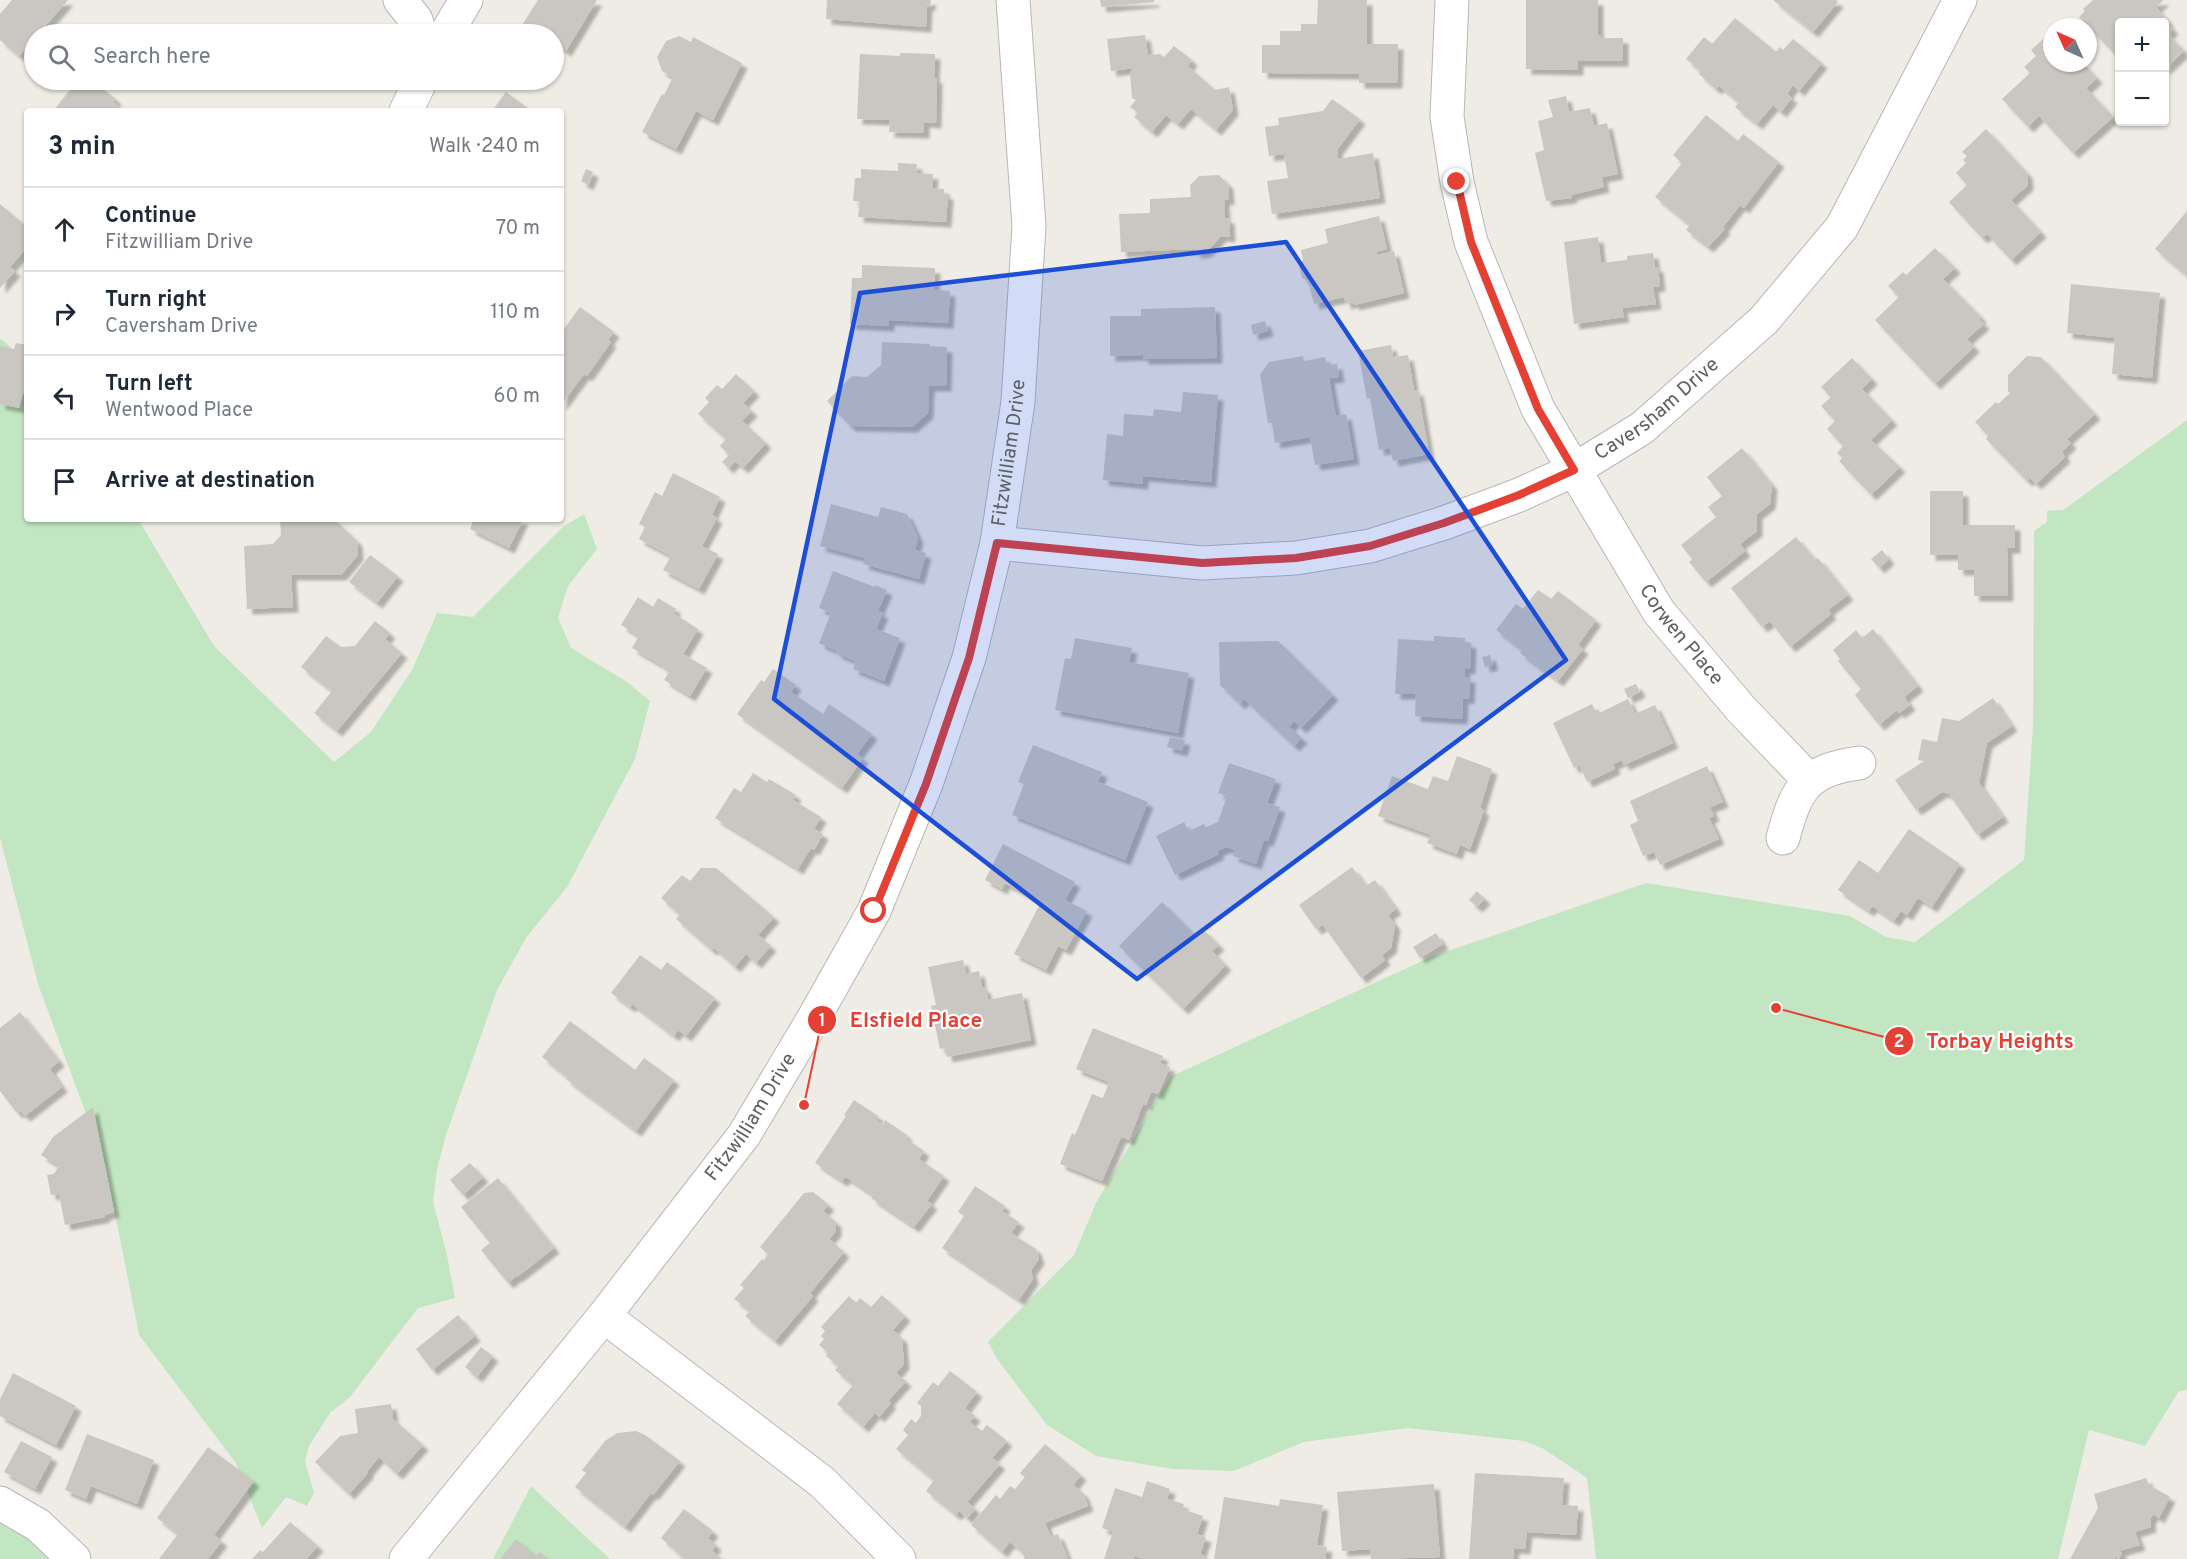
<!DOCTYPE html>
<html lang="en">
<head>
<meta charset="utf-8">
<style>
  body { margin:0; font-family:Overpass,sans-serif; background:#f2f2f3; color:#1f2937 }
  .controls { position:absolute; right:18px; top:18px; display:grid; overflow:hidden; border-radius:6px; box-shadow:0 2px 4px #0004 }
  .controls button { width:54px; height:54px; display:grid; place-items:center; padding:0; border:0; border-bottom:2px solid #e0e1e3; background:#fff; color:#1f2937; font:30px sans-serif }
  .compass { position:absolute; left:2043px; top:18px; width:54px; height:54px; border-radius:50%; background:#fff; box-shadow:0 2px 4px #0004; rotate:315deg }
  .stop { position:absolute; width:18px; height:18px; margin:-14px; border:4px solid #e54034; border-radius:50%; background:#fff }
  .stop.end { background:#e54034; border-color:#fff; box-shadow:0 2px 6px #0008 }
  .list { margin:0; padding:0; list-style:none }
  h2 { display:flex; justify-content:space-between; align-items:center; height:78px; margin:0; padding:0 24px; font-size:26px }
  h2 small { font-size:20px; font-weight:400; color:#747a83 }
  .list li { display:grid; grid-template-columns:39px 1fr auto; gap:18px; align-items:center; box-sizing:border-box; height:84px; padding:0 24px; border-top:2px solid #e0e1e3 }
  .list b { display:block; font-size:22px; white-space:nowrap }
  .list p { margin:0; font-size:20px; white-space:nowrap; color:#747a83 }
  .list em { font-size:20px; font-style:normal; color:#747a83 }
  .icon { flex:none; width:33px; height:33px; fill:none; stroke:currentColor; stroke-width:2; stroke-linecap:round; stroke-linejoin:round }
  .map { position:relative; flex:none; width:2187px; height:1559px; overflow:hidden }
  .search { position:absolute; background:#fff; box-shadow:0 2px 4px #0004; left:24px; top:24px; width:540px; height:66px; display:flex; align-items:center; gap:15px; box-sizing:border-box; padding:0 21px; border-radius:33px; color:#747a83; font-size:22px }
  .panel { position:absolute; background:#fff; box-shadow:0 2px 4px #0004; left:24px; top:108px; width:540px; height:414px; border-radius:6px }
  .map>svg:first-child { display:block }
</style>
</head>
<body>
<div class="map">
<svg width="2187" height="1559" viewBox="0 0 2187 1559">
  <defs>
    <filter id="shadow"><feDropShadow dx="5.5" dy="5.5" stdDeviation="1.5" flood-color="#0004"/></filter>
  </defs>
  <rect width="100%" height="100%" fill="#efece5"/>
  <!-- green -->
  <g fill="#c2e6c2">
    <path d="M0,338l27,24v157h111l76,127 120,116 37,-30 41,-62 25,-57 36,4 91,-91 20,-12 13,35 -29,37 -10,32 13,30 56,34 23,19 -15,58 -68,128 -41,51 -29,52 -51,145 -9,34 -4,33 14,53 8,43 -37,10 -68,89 -20,16 -21,33 -4,15 9,32 -7,13 -21,-9 -24,31 -26,-65 -97,-128 -33,-167 -68,-184 -38,-146z"/>
    <path d="M2187,420v970l-8,1 -34,55 -56,-16 -31,129h-462l-9,-81 -43,-29 -20,-8 -116,-13 -104,14 -70,29 -62,-2 -76,-13 -49,-31 -50,-66 -9,-17 86,-87 22,-52 74,-126 263,-121 213,-73 204,33 36,21 29,5 109,-82 9,-135 1,-194 13,-9v-11l16,-1z"/>
    <path d="M531,1486l79,73h-117z"/>
    <path d="M0,1514l58,45h-58z"/>
  </g>
  <!-- building -->
  <g fill="#cac7c2" filter="url(#shadow)">
    <path d="M12,0h56l-21,24 -10,10h-3v4l-15,18 -19,-16v-26z"/>
    <path d="M538,0h59l-31,51 -12,-7v-10h-16l-16,-9z"/>
    <path d="M827,0h104l-1,5h-3l-1,22 -100,-8z"/>
    <path d="M1100,0h54v2l-53,5z"/>
    <path d="M1318,0h49v44h31l-1,39h-38v-9l-97,-1v-28h18v-14h21v-7h16z"/>
    <path d="M1526,0h72v35h3v3h22v23h-45v9l-52,-1z"/>
    <path d="M1773,0h63l2,2 -25,30z"/>
    <path d="M2093,0h71l-8,7 13,15 -2,1 6,6 -5,5 16,17 -20,19v-48h-44v25l-6,6 -35,-36 6,-6 -2,-2z"/>
    <path d="M1735,18l41,34 4,-5 3,3 10,-11 29,24 -23,28 -6,-6 -6,9 5,4 -11,14 -8,-7 -16,19 -22,-17 4,-5 -20,-16 -3,3 -17,-15 2,-3 -15,-12 18,-22 8,7z"/>
    <path d="M2052,31v32h31l14,15 -11,10 27,29 -40,36 -34,-37 -11,11 -26,-28 28,-26 -6,-6 12,-11 -5,-6z"/>
    <path d="M1145,35l3,20 12,-1 4,3 10,-11 18,14 -4,6 27,24 14,-3 4,23 -17,20 -25,-21 -13,15 -12,-9 -14,17 -18,-15 4,-4 -8,-6 6,-7 -4,-2 -2,-25 4,-5 -23,3 -4,-32z"/>
    <path d="M679,36l12,6 2,-5 49,26 -29,57 -17,-9 -20,38 -34,-17 20,-38 2,1 9,-18 -11,-6 -5,-14 9,-16z"/>
    <path d="M900,53l35,1 -1,24h3l-1,45 -12,-1v11l-35,-1 1,-12 -33,-1 3,-65 40,2z"/>
    <path d="M78,80h13l25,19 -3,3 11,9h-71z"/>
    <path d="M506,92l26,19h-40z"/>
    <path d="M1566,96l3,16 21,-4 4,18 13,-3 11,51 -16,3 2,10 -33,8 1,3 -26,3 -11,-48 9,-3 -6,-29 15,-4 -5,-17z"/>
    <path d="M1332,99l28,20 -23,31 1,9 35,-6 7,45 -108,16 -5,-33 21,-3 -4,-24 -15,2 -4,-29 14,-2 -1,-7 45,-7z"/>
    <path d="M1706,115l32,26 5,-7 36,28 -35,46 -4,-3 -17,22 2,2 -17,18 -22,-17 4,-5 -35,-28 27,-34 -9,-8z"/>
    <path d="M1986,129l41,44 1,12 -17,15 30,32 -30,28 -24,-26 -5,4 -33,-36 18,-17 -11,-12 10,-10 -3,-3 4,-4 -5,-4z"/>
    <path d="M898,163l19,1 -1,9 17,1 -1,14 12,1v5h4l-2,28 -88,-5 2,-16h-7l2,-23h6v-9l37,2z"/>
    <path d="M586,169l7,3 -5,13 -7,-4z"/>
    <path d="M1219,175l9,9 1,15 -5,1 1,18h4l1,19 -9,-1 -15,16 -11,1v-4l-74,3 -2,-38 31,-1v-14l41,-2 -1,-12 9,-9z"/>
    <path d="M0,204l27,23v20l-17,20 5,4 -15,17z"/>
    <path d="M2187,211v65l-32,-27z"/>
    <path d="M1379,216l8,33 -11,3 1,3 17,-4 10,42 -50,12 -1,-3 -7,2 -2,-7 -30,7 -6,-23 -6,-3 -3,-12 4,-6 -2,-10 27,-7 -3,-14z"/>
    <path d="M1598,237l3,26 26,-3v-4l26,-3 2,14h3l2,19 -7,1 3,17 -34,4 2,9 -50,7 -10,-82z"/>
    <path d="M1935,248l20,20 -12,11 38,38 -2,2 5,5 -17,15 7,8 -39,37 -60,-64 24,-23 -11,-11 15,-14 3,3z"/>
    <path d="M862,265l73,3 -1,22 16,1 -2,32 -59,-3v6l-39,-2 2,-46h10z"/>
    <path d="M2071,284l89,9 -8,85 -40,-4 3,-36 -48,-5z"/>
    <path d="M580,307l34,25 -6,8 3,2 -24,34 -3,-2 -23,31v-72z"/>
    <path d="M1215,307l2,51 -74,1v-4l-33,1v-40h31v-7z"/>
    <path d="M1265,321l3,10 -15,4 -2,-10z"/>
    <path d="M882,342l48,2v2l17,1 -1,39h-17l-1,27 -16,14 -62,-1 -23,-25 25,-25 15,1 14,-12z"/>
    <path d="M16,343l11,2v49l-4,-1 -4,15 -19,-4v-58l14,3z"/>
    <path d="M1391,345l2,12 15,-2 6,36 4,-1 11,64 -36,7 -3,-13 -11,2 -9,-52 -3,1 -9,-48z"/>
    <path d="M1303,356l1,5 21,-4 2,8 10,-1 2,13 -10,1 7,38 10,-2 8,45 -39,6 -5,-28 -35,6 -3,-20h-4l-8,-48 9,-13z"/>
    <path d="M2027,356l14,1 54,57 -28,25 4,4 -9,9 3,5 -29,27 -6,-6 -3,3 -41,-42 2,-3 -13,-14 21,-20 2,2 12,-11 -2,-2v-16z"/>
    <path d="M1852,358l20,21 -10,10 30,31 -21,20 29,27 -29,28 -32,-34 3,-3 -5,-5 6,-7 -16,-17 8,-8 -14,-15 10,-9 -10,-10z"/>
    <path d="M736,374l18,17 -11,12 9,8 -10,10 24,22 -23,25 -8,-7 -7,7 -6,-6 7,-7 -9,-9 6,-7 -28,-25 11,-12 -4,-4 12,-13 5,4z"/>
    <path d="M1183,392l35,3 -7,87 -68,-6v8l-40,-4 4,-46 16,2 1,-22 29,2 1,-7 27,3z"/>
    <path d="M1742,448l30,37 -2,19 -13,10v17l-17,13 5,7 -39,31 -17,-20 3,-3 -11,-14 35,-28 -8,-10 14,-11 -15,-19z"/>
    <path d="M673,473l47,24 -8,18 5,3 -15,28 16,8 -19,35 -36,-19 8,-14 -32,-17 6,-12 -6,-3 16,-32 7,4z"/>
    <path d="M1930,491h33v34h52v23h-8l1,48h-34v-26h-16v-15h-28z"/>
    <path d="M831,504l47,13 3,-10 26,7 11,24 -3,12 11,3 -7,26 -56,-15 2,-6 -45,-12z"/>
    <path d="M280,519h54l23,22 1,14 -17,20h-50l2,32 -46,2 -3,-63 29,-2 8,-9z"/>
    <path d="M474,519h49l-14,29 -39,-19z"/>
    <path d="M1796,537l19,23 3,-2 30,37 -20,15 3,4 -41,33 -20,-26 -8,6 -31,-39z"/>
    <path d="M1882,550l7,9 -10,9 -8,-9z"/>
    <path d="M370,555l28,21 -21,27 -28,-21z"/>
    <path d="M833,571l42,16v-2l12,5 -9,21 5,2 -7,16 24,9 -16,43 -31,-12 3,-8 -20,-8 1,-2 -18,-8 12,-30 -12,-5z"/>
    <path d="M1538,590l13,9 7,-8 38,29 -18,25 5,4 -25,32 -38,-28 2,-3 -26,-20 20,-26 7,5z"/>
    <path d="M638,597l15,10 5,-9 18,11 -3,4 25,16 -15,25 24,14 -17,28 -26,-16 5,-8 -7,-4 1,-2 -31,-18 7,-12 -18,-11z"/>
    <path d="M375,621l15,12 -5,6 17,14 -65,78 -23,-18 18,-22 -31,-24 25,-31 15,11 14,-1z"/>
    <path d="M1873,629l45,57 -14,11 6,8 -11,8 -2,-3 -18,15 -24,-30 6,-6 -23,-28 2,-2 -7,-9 23,-20 6,8z"/>
    <path d="M1434,636l31,2v4l6,1 -1,26 -5,-1 -1,9h6l-1,22 -6,-1 -1,21 -47,-3 1,-22h-21l3,-55 36,2z"/>
    <path d="M1075,638l57,10 -3,14 60,11 -11,60 -123,-23 10,-52 6,1z"/>
    <path d="M1278,641l55,54 -32,33 -7,-7 -5,6 13,11 -8,8 -50,-47 -4,5 -20,-19 -1,-43z"/>
    <path d="M1490,655l3,10 -8,2 -3,-10z"/>
    <path d="M773,669l23,16 -5,7 32,22 6,-10 43,30 -15,20 6,4 -21,30 -105,-74 24,-34 3,2z"/>
    <path d="M1636,684l4,8 -12,6 -4,-9z"/>
    <path d="M1993,698l19,28 -25,17 -8,40 24,34 -26,18 -28,-41 -7,-2 -26,18 -21,-30 29,-19 -6,-1 4,-21 15,3 5,-24 17,3z"/>
    <path d="M1628,699l7,15 20,-9 18,38 -49,22 -2,-5 -9,4 2,5 -28,13 -8,-17 -5,3 -21,-45 39,-19 5,10z"/>
    <path d="M1170,737l15,3 -3,11 -15,-4z"/>
    <path d="M1033,745l69,27 -4,10 50,20 -23,58 -113,-45 12,-31 -6,-2z"/>
    <path d="M1457,756l35,13 -12,39 4,2 -14,39 -10,-4 -3,9 -30,-11 4,-8 -53,-19 14,-40 36,13 5,-13 15,5z"/>
    <path d="M1229,763l47,16 -9,24 13,4 -12,34 -4,-1 -8,24 -23,-8 2,-6 -9,-3 -9,4 2,3 -44,21 -19,-39 28,-14 5,9 15,-7 2,3 12,-5 9,-26 -9,-3z"/>
    <path d="M1707,766l16,36 -13,5 4,9 -5,2 10,21 -59,26 -6,-13 -11,4 -13,-31 8,-4 -8,-20z"/>
    <path d="M753,773l14,9 2,-3 27,16 -3,5 28,17 -7,12 9,5 -9,16 -3,-2 -13,21 -83,-51 19,-30 7,4z"/>
    <path d="M1909,829l51,35 -28,43 -14,-9 -11,17 -6,-4 -7,10 -22,-15 -3,5 -31,-21 21,-30 19,13z"/>
    <path d="M1003,844l72,38 -10,18 22,11 -21,39 -8,-4 -12,24 -32,-16 27,-52 -36,-19 -3,6 -17,-9z"/>
    <path d="M1352,867l14,19 9,-6 21,29 -8,6 7,10 -4,23 -9,7 3,5 -24,18 -38,-53 -7,4 -17,-24z"/>
    <path d="M701,868h15l58,49 -16,18 13,11 -15,17 -10,-9 -11,13 -21,-19 -2,2 -36,-31 4,-4 -19,-17 21,-23 8,6z"/>
    <path d="M1477,891l8,8 -8,8 -8,-7z"/>
    <path d="M1162,902l35,35 7,-7 15,15 -7,6 14,14 -43,44 -64,-63z"/>
    <path d="M1436,933l7,11 -23,14 -7,-11z"/>
    <path d="M640,955l21,15 6,-8 48,36 -29,38 -8,-6 -4,6 -42,-32 -2,3 -19,-14z"/>
    <path d="M963,960l3,14 13,-3 3,17 3,-1 3,13 34,-7 9,47 -84,17 -2,-9 -5,1 -9,-43 5,-1 -8,-38z"/>
    <path d="M20,1012l39,49 -9,8 12,18 -37,29 -5,-5 -3,2 -17,-22v-63z"/>
    <path d="M570,1021l65,49 9,-12 30,22 -38,51 -70,-52 1,-2 -25,-20z"/>
    <path d="M1093,1028l70,28 -3,7 10,4 -12,27 -7,-2 -5,13 -3,-1 -14,36 -8,-3 -19,44 -42,-17 12,-31 3,2 17,-41 11,4 6,-16 -33,-13z"/>
    <path d="M854,1100l24,16 -2,4 7,5 2,-5 22,15 -2,3 19,13 -5,8 25,17 -17,25 5,3 -18,23 -43,-29 2,-3 -27,-18 -4,4 -27,-18 31,-47 -2,-1z"/>
    <path d="M93,1107l21,105 -10,3 1,2 -40,8 -6,-31 -8,1 -4,-20 7,-1 5,-8 -18,-11 12,-18z"/>
    <path d="M470,1163l13,14 -20,18 -13,-15z"/>
    <path d="M498,1178l56,70 -37,29 -1,-1 -8,7 -27,-33 9,-7 -29,-36z"/>
    <path d="M975,1186l30,20 -3,5 17,11 -8,11 25,16 3,10 -8,11 2,9 -14,21 -77,-52 22,-32 -6,-4z"/>
    <path d="M813,1192l16,13 -6,6 13,11v9l-7,8 15,13 -34,41 3,3 -38,45 -30,-25 5,-5 -16,-12 10,-11 -4,-3 22,-26 2,1 4,-6 -8,-7 44,-54z"/>
    <path d="M882,1295l23,21 -12,14 9,8 2,26 -8,9 10,8 -18,20 3,2 -12,14 -4,-4 -12,14 -26,-23 16,-19 -18,-15 4,-4 -13,-10 2,-3 -9,-8 5,-6 -3,-3 4,-5 -4,-4 28,-31 7,7 4,-5 11,9z"/>
    <path d="M458,1315l17,21 -43,34 -16,-21z"/>
    <path d="M481,1347l12,9 -16,21 -12,-10z"/>
    <path d="M950,1371l27,21 -12,16 10,8 -5,6 12,9 5,-6 20,16 -15,17 8,6 -44,51 -30,-24 8,-11 -38,-31 12,-14 -5,-5 8,-11 5,4 5,-7v-10l-4,-3 16,-21 5,4z"/>
    <path d="M13,1373l63,33 -20,39 -56,-29v-17z"/>
    <path d="M391,1404l2,15 30,26 -26,29 -18,-17 -11,13v3l-19,21 -34,-32 25,-26 18,-3 -3,-24z"/>
    <path d="M636,1431l9,4 35,26 -27,34 -2,-2 -26,34 -50,-40 11,-14 -4,-3 23,-29 12,-8z"/>
    <path d="M87,1434l67,26 -17,44 -46,-18 -5,13 -21,-9z"/>
    <path d="M21,1441l31,16 -17,32 -31,-17z"/>
    <path d="M1045,1444l36,31 -8,10 10,8 5,13 -43,17 6,14 7,-3 10,25h-43l-3,-7 -12,-10 -8,10 -31,-27 25,-30 4,4 10,-13 5,3 10,-12 -5,-4z"/>
    <path d="M208,1447l46,34 -40,54 8,6 -14,18h-49l19,-25 -21,-16z"/>
    <path d="M1475,1473l89,5 -2,27 16,1 -2,29 -49,-3 -2,17 -11,-1 -1,11h-44z"/>
    <path d="M2146,1478l3,7 21,12 -11,21 -6,-4 -3,6 1,7 -16,5 5,13 -21,6 3,2 -3,6 -4,-2 -1,2h-44l28,-51 -4,-14z"/>
    <path d="M1147,1481l23,8 -3,10 17,5 -2,5 21,7 -6,18 9,3 -6,17 5,2 -1,3h-61l-9,-3 -1,3h-29l9,-27 -11,-4 13,-40 27,9z"/>
    <path d="M1434,1484l6,73 -69,2 -1,-10 -28,2 -5,-59z"/>
    <path d="M1224,1497l55,9 1,-7 43,6 -6,40 10,2 -2,12h-111z"/>
    <path d="M968,1502l7,7 -8,9 -7,-6z"/>
    <path d="M684,1509l29,22 -5,7 8,7 -4,6 10,8h-37l-24,-21z"/>
    <path d="M290,1522l28,24 -12,13h-54l8,-9 3,2z"/>
    <path d="M516,1539l21,17 3,-4 9,7h-49z"/>
  </g>
  <g fill="none" stroke-linecap="round" stroke-linejoin="round">
    <!-- minor casing -->
    <g stroke="#b5b7bb" stroke-width="35">
      <g id="minor">
        <path d="M400,0l16,20 4,14"/>
        <path id="s1" d="M1452,0l-5,117 10,65 14,60 67,167 121,203 82,97 68,71"/>
        <path d="M446,34l20,-34"/>
        <path d="M406,111l15,-31"/>
        <path id="s2" d="M997,543l205,20 94,-5 74,-12 74,-23 75,-28 55,-25 68,-42 122,-108 78,-93 118,-227"/>
        <path d="M1783,838c13,-49 23,-68 76,-75"/>
        <path d="M604,1316l218,166 77,77"/>
        <path d="M0,1503l38,22 36,34"/>
      </g>
    </g>
    <!-- tertiary casing -->
    <g stroke="#b5b7bb" stroke-width="35">
      <g id="tertiary">
        <path id="s3" d="M406,1559l198,-243 140,-181 68,-114 62,-110 52,-127 43,-126 28,-115 21,-141 11,-176 -16,-226"/>
      </g>
    </g>
    <!-- minor -->
    <use href="#minor" stroke="#fff" stroke-width="33"/>
    <!-- tertiary -->
    <use href="#tertiary" stroke="#fff" stroke-width="33"/>
  </g>
  <g fill="none" stroke-linecap="round" stroke-linejoin="round">
    <!-- route -->
    <path stroke="#e54034" stroke-width="8" d="M874,911l52,-127 43,-126 28,-115 205,20 94,-5 74,-12 74,-23 75,-28 55,-25 -36,-61 -67,-167 -14,-60"/>
  </g>
  <!-- marked area -->
  <path fill="#1d4ed8" fill-opacity="0.2" stroke="#1d4ed8" stroke-width="4.5" stroke-linejoin="round" d="M1286,242l280,418 -429,319 -363,-280 86,-406z"/>
  <g text-anchor="middle" dominant-baseline="central" stroke-width="4.5" stroke-linejoin="round" paint-order="stroke">
    <!-- street labels -->
    <g font-size="20" fill="#5d6065" stroke="#fff">
      <text stroke="none"><textPath href="#s2" startOffset="696">Caversham Drive</textPath></text>
      <text stroke="none"><textPath href="#s3" startOffset="1281">Fitzwilliam Drive</textPath></text>
      <text stroke="none"><textPath href="#s1" startOffset="692">Corwen Place</textPath></text>
      <text stroke="none"><textPath href="#s3" startOffset="561">Fitzwilliam Drive</textPath></text>
    </g>
  </g>
  <!-- callouts -->
  <path fill="none" stroke="#e54034" stroke-width="2" d="M804 1105L822 1020M1776 1008L1899 1041"/>
  <g fill="#e54034" stroke="#fff" stroke-width="2">
    <circle cx="804" cy="1105" r="6"/>
    <circle cx="1776" cy="1008" r="6"/>
    <circle cx="822" cy="1020" r="15"/>
    <circle cx="1899" cy="1041" r="15"/>
  </g>
  <g font-size="18" text-anchor="middle" font-weight="bold" fill="#fff">
    <text x="822" y="1026">1</text>
    <text x="1899" y="1047">2</text>
  </g>
  <g font-size="21" text-anchor="middle" font-weight="bold" fill="#e54034" stroke="#fff" stroke-width="4.5" stroke-linejoin="round" paint-order="stroke">
    <text x="916" y="1027">Elsfield Place</text>
    <text x="2000" y="1048">Torbay Heights</text>
  </g>
</svg>
<div class="controls">
<button>+</button>
<button>−</button>
</div>
<svg class="compass" viewBox="-18 -18 36 36"><path d="M0-13l5 13h-10z" fill="#e53935"/><path d="M0 13l5-13h-10z" fill="#747a83"/></svg>
<div class="stop" style="left:874px;top:911px"></div>
<div class="stop end" style="left:1457px;top:182px"></div>
<div class="search"><svg class="icon" aria-label="search" viewBox="0 0 24 24"><circle cx="10" cy="10" r="6"/><path d="M15 15l6 6"/></svg>Search here</div>
<section class="panel">
<h2>3 min<small>Walk · 240 m</small></h2>
<ul class="list">
<li><svg class="icon" aria-label="ahead" viewBox="0 0 24 24"><path d="M12 20V5M6 11l6-6 6 6"/></svg><div><b>Continue</b><p>Fitzwilliam Drive</p></div><em>70 m</em></li>
<li><svg class="icon" aria-label="right" viewBox="0 0 24 24"><path d="M7 20v-9h11M14 6l5 5-5 5"/></svg><div><b>Turn right</b><p>Caversham Drive</p></div><em>110 m</em></li>
<li><svg class="icon" aria-label="left" viewBox="0 0 24 24"><path d="M17 20v-9H6M10 6l-5 5 5 5"/></svg><div><b>Turn left</b><p>Wentwood Place</p></div><em>60 m</em></li>
<li><svg class="icon" aria-label="arrive" viewBox="0 0 24 24"><path d="M6 21V4h12l-3 4 3 4H6"/></svg><div><b>Arrive at destination</b></div></li>
</ul>
</section>
</div>
</body>
</html>
